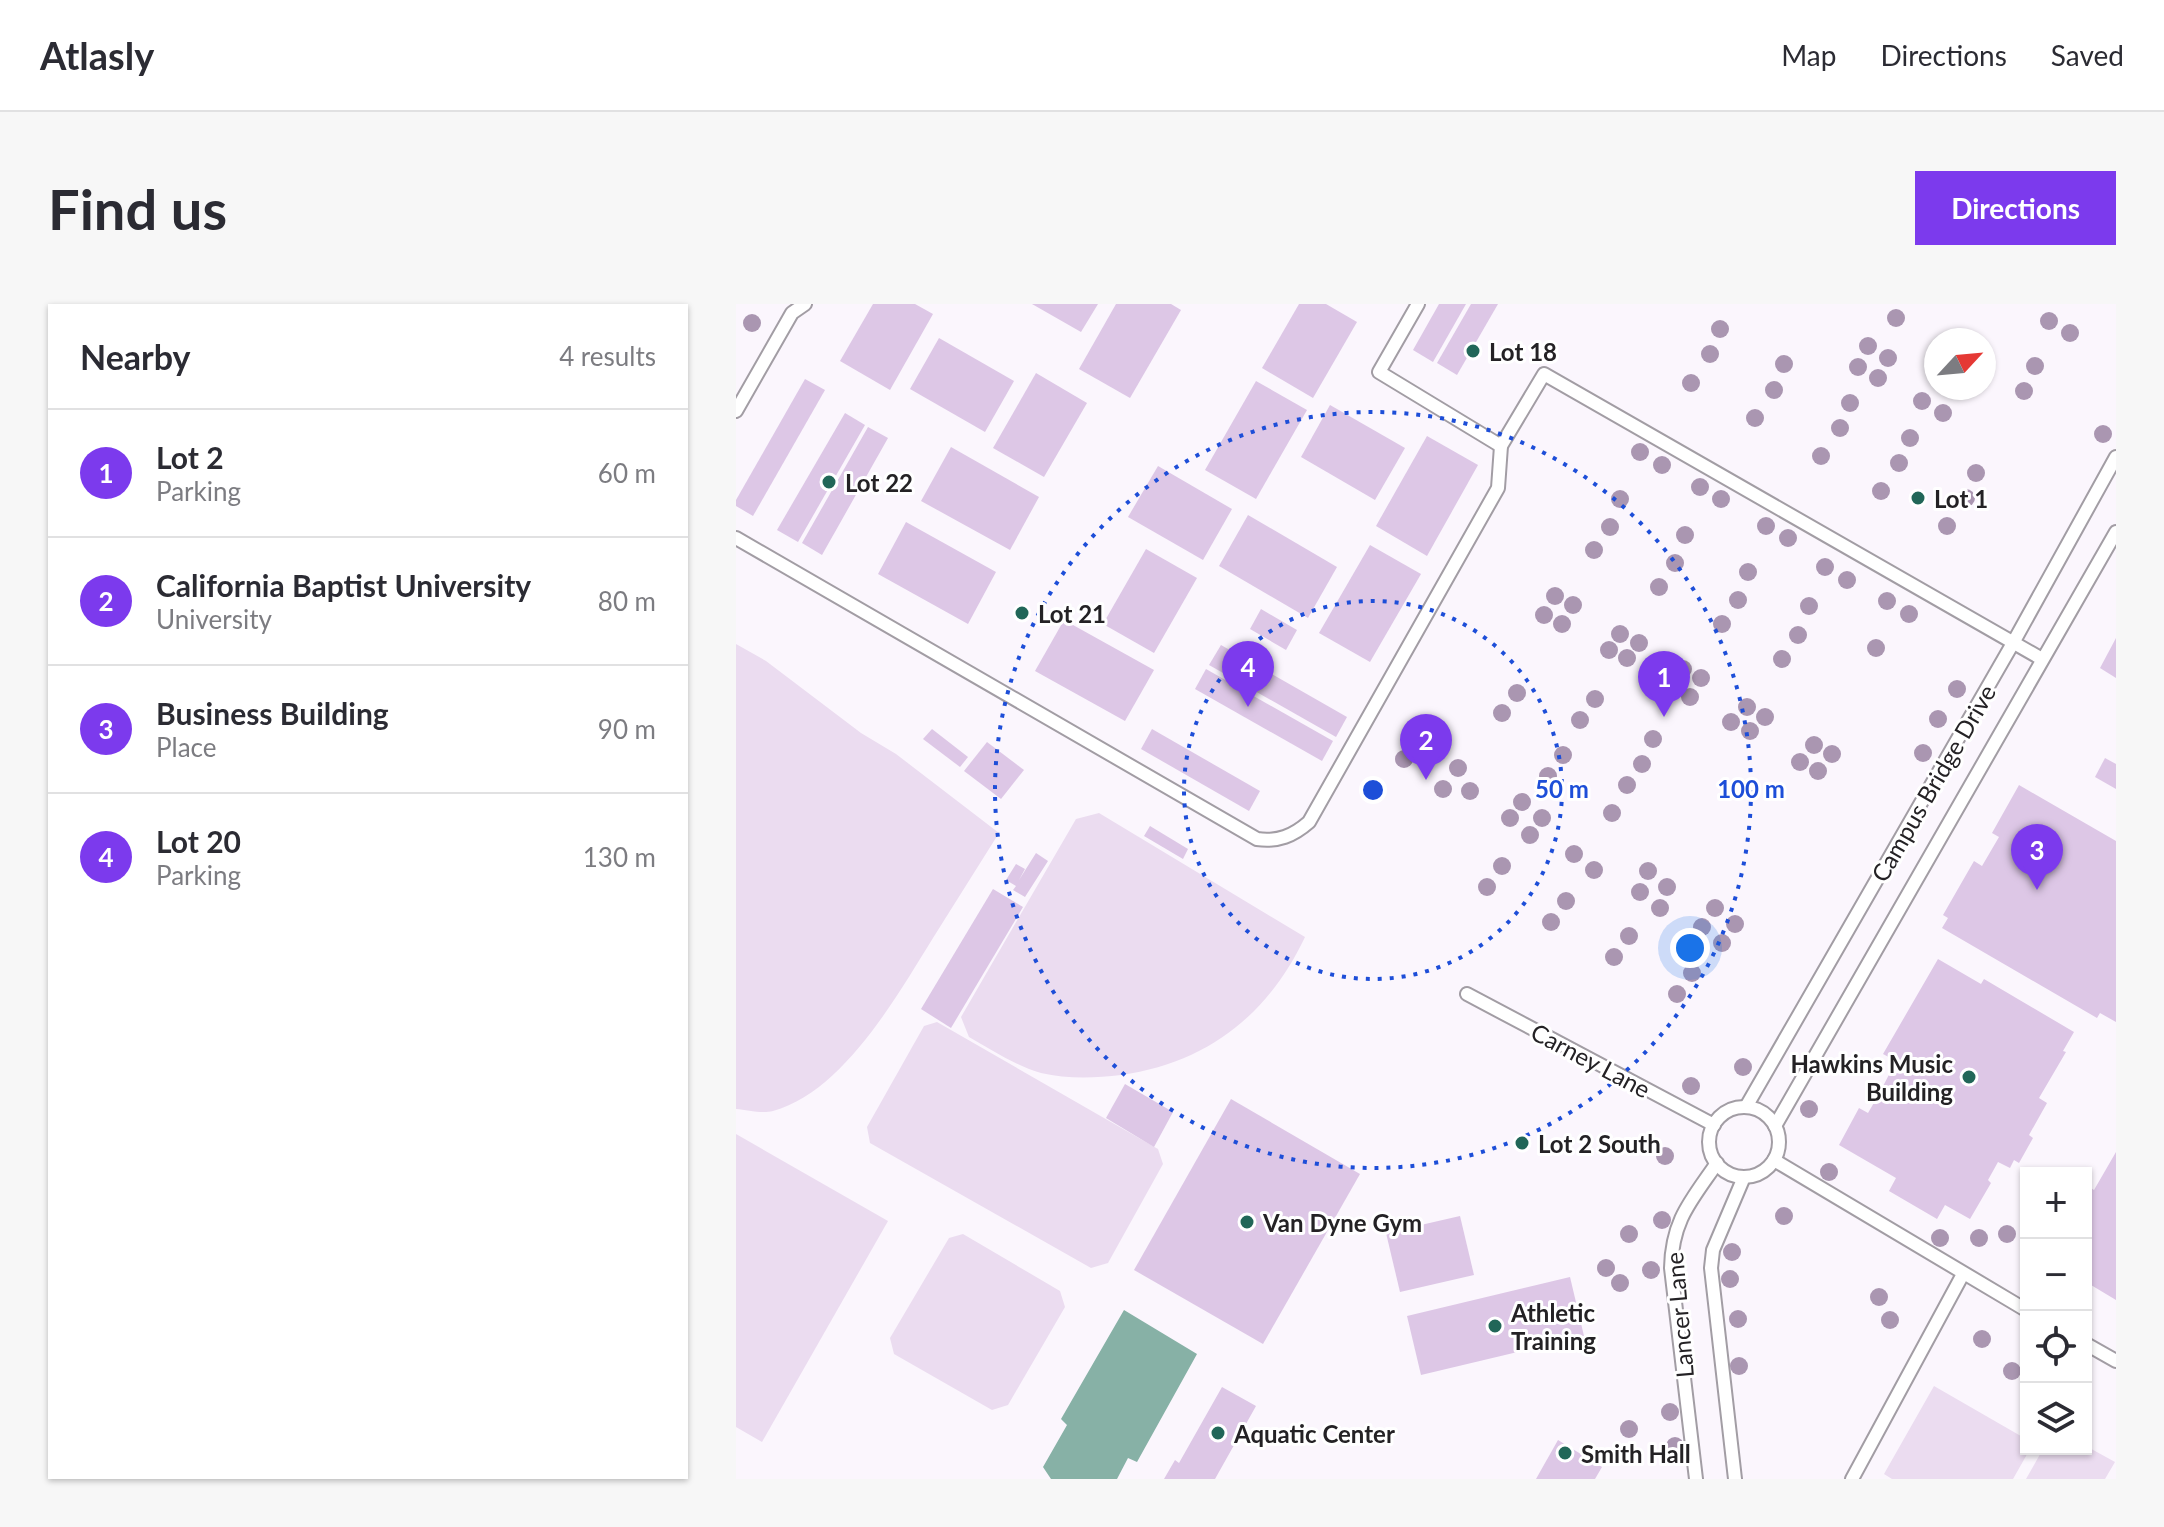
<!DOCTYPE html>
<html lang="en">
<head>
<meta charset="utf-8">
<style>
  body { margin:0; font-family:Lato,sans-serif; background:#f7f7f7; color:#2b2b33 }
  .controls { position:absolute; right:24px; bottom:24px; display:grid; overflow:hidden; border-radius:0px; box-shadow:0 2px 6px #0004 }
  .controls button { width:72px; height:72px; display:grid; place-items:center; padding:0; border:0; border-bottom:2px solid #e1e1e2; background:#fff; color:#2b2b33; font:40px sans-serif }
  .compass { position:absolute; left:1188px; top:24px; width:72px; height:72px; border-radius:50%; background:#fff; box-shadow:0 2px 6px #0004; rotate:64deg }
  .you { position:absolute; left:954px; top:644px; width:28px; height:28px; margin:-20px; border:6px solid #fff; border-radius:50%; background:#1a73e8; box-shadow:0 0 0 12px #1a73e833 }
  .badge { display:grid; place-items:center; width:52px; height:52px; border-radius:50%; background:#7c3aed; color:#fff; font-size:26px; font-weight:700 }
  .pin { position:absolute; translate:-50% -66px; filter:drop-shadow(0 2px 4px #0008) }
  .pin::after { content:''; position:absolute; top:42px; width:28px; height:24px; background:inherit; clip-path:polygon(0 0,100% 0,50% 100%) }
  .list { margin:0; padding:0; list-style:none }
  h2 { display:flex; justify-content:space-between; align-items:center; height:104px; margin:0; padding:0 32px; font-size:34px }
  h2 small { font-size:26px; font-weight:400; color:#7c7c81 }
  .list li { display:grid; grid-template-columns:52px 1fr auto; gap:24px; align-items:center; box-sizing:border-box; height:128px; padding:0 32px; border-top:2px solid #e1e1e2 }
  .list b { display:block; font-size:30px; white-space:nowrap }
  .list p { margin:0; font-size:26px; white-space:nowrap; color:#7c7c81 }
  .list em { font-size:26px; font-style:normal; color:#7c7c81 }
  .icon { flex:none; width:44px; height:44px; fill:none; stroke:currentColor; stroke-width:2; stroke-linecap:round; stroke-linejoin:round }
  .map { position:relative; flex:none; width:1380px; height:1175px; overflow:hidden; border-radius:0px }
  header { display:flex; align-items:center; gap:48px; box-sizing:border-box; height:112px; padding:0 40px; background:#fff; border-bottom:2px solid #e1e1e2 }
  header strong { font-size:38px }
  nav { display:flex; gap:44px; margin-inline-start:auto; font-size:28px }
  .intro { display:flex; align-items:center; justify-content:space-between; box-sizing:border-box; height:192px; padding:0 48px }
  h1 { margin:0; font-size:56px }
  .button { padding:20px 36px; border-radius:0px; background:#7c3aed; color:#fff; font-size:28px; font-weight:700 }
  main { display:flex; gap:48px; padding:0 48px }
  aside { flex:1; background:#fff; border-radius:0px; box-shadow:0 2px 6px #0004 }
  .map>svg:first-child { display:block }
</style>
</head>
<body>
<header>
<strong>Atlasly</strong>
<nav><a>Map</a><a>Directions</a><a>Saved</a></nav>
</header>
<div class="intro"><h1>Find us</h1><a class="button">Directions</a></div>
<main>
<aside>
<h2>Nearby<small>4 results</small></h2>
<ul class="list">
<li><span class="badge">1</span><div><b>Lot 2</b><p>Parking</p></div><em>60 m</em></li>
<li><span class="badge">2</span><div><b>California Baptist University</b><p>University</p></div><em>80 m</em></li>
<li><span class="badge">3</span><div><b>Business Building</b><p>Place</p></div><em>90 m</em></li>
<li><span class="badge">4</span><div><b>Lot 20</b><p>Parking</p></div><em>130 m</em></li>
</ul>
</aside>
<div class="map">
<svg width="1380" height="1175" viewBox="0 0 1380 1175">
  <rect width="100%" height="100%" fill="#fbf6fd"/>
  <!-- green -->
  <g fill="#ebdcf0">
    <path d="M0,340l30,17 95,72 35,21 103,79c-22,35 -44,70 -66,105 -36,58 -90,154 -160,173 -11,3 -26,-1 -37,-2z"/>
    <path d="M363,509l206,124c-37,78 -98,126 -184,138 -26,3 -54,4 -80,-2 -25,-7 -49,-23 -72,-36l-8,-20 115,-198z"/>
    <path d="M201,718l221,127 5,15 -55,99 -17,5 -221,-125 -3,-16 57,-101z"/>
    <path d="M0,830l152,87 -126,221 -26,-15z"/>
    <path d="M227,930l97,57 5,16 -57,98 -16,5 -98,-56 -4,-16 59,-100z"/>
    <path d="M1198,1082l92,53v10h4l-17,30h-121l-8,-5z"/>
    <path d="M1350,1142l29,16 -10,17h-79l17,-30h43z"/>
  </g>
  <!-- water -->
  <path fill="#87b1a6" d="M388,1006l73,44 -60,108 -9,-4 -11,21h-66l-8,-12 24,-42 -6,-6z"/>
  <!-- building -->
  <g fill="#ddc7e6">
    <path d="M137,0h42l18,10 -43,76 -50,-29z"/>
    <path d="M296,0h66l-17,28z"/>
    <path d="M380,0h55l10,6 -51,88 -51,-29z"/>
    <path d="M563,0h27l31,18 -44,76 -51,-30z"/>
    <path d="M703,0h27l-33,58 -20,-12z"/>
    <path d="M735,0h27l-41,71 -20,-12z"/>
    <path d="M203,34l75,43 -29,51 -75,-43z"/>
    <path d="M300,69l51,30 -43,74 -51,-29z"/>
    <path d="M69,75l20,11 -72,126 -17,-10v-6z"/>
    <path d="M520,77l51,29 -51,89 -51,-29z"/>
    <path d="M594,101l75,43 -30,52 -74,-43z"/>
    <path d="M109,109l20,12 -67,117 -21,-12z"/>
    <path d="M132,123l20,11 -66,117 -20,-12z"/>
    <path d="M691,132l51,29 -51,91 -51,-30z"/>
    <path d="M215,143l88,50 -29,53 -89,-49z"/>
    <path d="M422,162l74,43 -29,51 -75,-43z"/>
    <path d="M512,211l89,52 -29,51 -89,-52z"/>
    <path d="M170,218l90,50 -28,52 -90,-50z"/>
    <path d="M634,241l51,29 -51,88 -51,-29z"/>
    <path d="M410,245l51,29 -43,75 -51,-29z"/>
    <path d="M525,305l36,21 -11,20 -36,-21z"/>
    <path d="M328,316l90,50 -29,51 -90,-50z"/>
    <path d="M1380,334v40l-16,-10z"/>
    <path d="M485,341l126,72 -11,20 -127,-72z"/>
    <path d="M470,365l127,72 -11,20 -127,-72z"/>
    <path d="M196,425l36,28 -8,10 -37,-28z"/>
    <path d="M416,425l108,62 -11,20 -108,-62z"/>
    <path d="M251,438l37,28 -23,29 -37,-28z"/>
    <path d="M1369,454l11,6v25l-21,-12z"/>
    <path d="M1283,481l97,56v181l-16,-9 -3,5 -155,-90 6,-10 -5,-3 31,-54 8,5 17,-29 -7,-4z"/>
    <path d="M414,522l38,23 -5,10 -39,-23z"/>
    <path d="M300,549l12,8 -23,36 -12,-7 3,-4 -10,-6 10,-16 9,5 -6,11z"/>
    <path d="M257,585l30,18 -72,121 -30,-19z"/>
    <path d="M1202,655l43,25 3,-5 90,53 -11,19 3,1 -27,46 8,5 -18,32 4,3 -14,25 -5,-3 -4,8 -12,-6 -10,18 3,3 -21,36 -25,-14 -8,14 -48,-28 7,-13 -57,-33 20,-37 9,5 11,-19 17,-33 -13,-7z"/>
    <path d="M389,780l48,28 -19,35 -48,-29z"/>
    <path d="M495,795l129,75 -97,170 -129,-74z"/>
    <path d="M1380,848v148l-30,-18v-97l8,5z"/>
    <path d="M724,912l14,59 -74,17 -14,-59z"/>
    <path d="M834,973l14,59 -163,39 -14,-59z"/>
    <path d="M486,1083l34,19 -41,73h-51l11,-19 4,3z"/>
    <path d="M822,1136l44,27 -7,12h-59z"/>
  </g>
  <g fill="none" stroke-linecap="round" stroke-linejoin="round">
    <!-- lane casing -->
    <g stroke="#a29da4" stroke-width="16">
      <g id="lane">
        <path d="M682,0l-39,68 122,74"/>
        <path d="M0,107l56,-98 13,-9"/>
        <path d="M0,234l521,301c21,3 36,-3 52,-17l189,-334 3,-42 43,-72 498,285"/>
        <path d="M731,690l247,131"/>
        <path d="M1010,803l267,-464 103,-186"/>
        <circle cx="1008" cy="838" r="35"/>
        <path d="M1039,822l341,-594"/>
        <path d="M1038,856l252,150"/>
        <path d="M1350,1040l30,17"/>
        <path d="M960,1175l-25,-211c1,-48 20,-67 46,-105"/>
        <path d="M999,1175l-24,-211 2,-18 31,-73"/>
        <path d="M1116,1175l111,-205"/>
      </g>
    </g>
    <!-- lane -->
    <use href="#lane" stroke="#fff" stroke-width="12"/>
  </g>
  <!-- trees -->
  <g fill="#aa96b1">
    <circle cx="1160" cy="14" r="9"/>
    <circle cx="1313" cy="17" r="9"/>
    <circle cx="16" cy="19" r="9"/>
    <circle cx="984" cy="25" r="9"/>
    <circle cx="1334" cy="29" r="9"/>
    <circle cx="1132" cy="42" r="9"/>
    <circle cx="974" cy="50" r="9"/>
    <circle cx="1152" cy="54" r="9"/>
    <circle cx="1048" cy="60" r="9"/>
    <circle cx="1299" cy="62" r="9"/>
    <circle cx="1122" cy="63" r="9"/>
    <circle cx="1142" cy="74" r="9"/>
    <circle cx="955" cy="79" r="9"/>
    <circle cx="1038" cy="86" r="9"/>
    <circle cx="1288" cy="87" r="9"/>
    <circle cx="1186" cy="97" r="9"/>
    <circle cx="1114" cy="99" r="9"/>
    <circle cx="1207" cy="109" r="9"/>
    <circle cx="1019" cy="114" r="9"/>
    <circle cx="1104" cy="124" r="9"/>
    <circle cx="1367" cy="130" r="9"/>
    <circle cx="1174" cy="134" r="9"/>
    <circle cx="904" cy="148" r="9"/>
    <circle cx="1085" cy="152" r="9"/>
    <circle cx="1163" cy="159" r="9"/>
    <circle cx="926" cy="161" r="9"/>
    <circle cx="1240" cy="169" r="9"/>
    <circle cx="964" cy="183" r="9"/>
    <circle cx="1145" cy="187" r="9"/>
    <circle cx="1230" cy="194" r="9"/>
    <circle cx="884" cy="195" r="9"/>
    <circle cx="985" cy="195" r="9"/>
    <circle cx="1030" cy="222" r="9"/>
    <circle cx="1211" cy="222" r="9"/>
    <circle cx="874" cy="223" r="9"/>
    <circle cx="949" cy="231" r="9"/>
    <circle cx="1052" cy="234" r="9"/>
    <circle cx="858" cy="246" r="9"/>
    <circle cx="939" cy="259" r="9"/>
    <circle cx="1089" cy="263" r="9"/>
    <circle cx="1012" cy="268" r="9"/>
    <circle cx="1111" cy="276" r="9"/>
    <circle cx="923" cy="283" r="9"/>
    <circle cx="819" cy="292" r="9"/>
    <circle cx="1002" cy="296" r="9"/>
    <circle cx="1151" cy="297" r="9"/>
    <circle cx="837" cy="301" r="9"/>
    <circle cx="1073" cy="302" r="9"/>
    <circle cx="1173" cy="310" r="9"/>
    <circle cx="808" cy="311" r="9"/>
    <circle cx="826" cy="320" r="9"/>
    <circle cx="986" cy="320" r="9"/>
    <circle cx="884" cy="330" r="9"/>
    <circle cx="1062" cy="331" r="9"/>
    <circle cx="903" cy="339" r="9"/>
    <circle cx="1140" cy="344" r="9"/>
    <circle cx="873" cy="346" r="9"/>
    <circle cx="891" cy="354" r="9"/>
    <circle cx="1046" cy="355" r="9"/>
    <circle cx="947" cy="365" r="9"/>
    <circle cx="965" cy="374" r="9"/>
    <circle cx="935" cy="384" r="9"/>
    <circle cx="1221" cy="385" r="9"/>
    <circle cx="781" cy="389" r="9"/>
    <circle cx="954" cy="393" r="9"/>
    <circle cx="859" cy="395" r="9"/>
    <circle cx="1011" cy="403" r="9"/>
    <circle cx="766" cy="409" r="9"/>
    <circle cx="1029" cy="413" r="9"/>
    <circle cx="1202" cy="415" r="9"/>
    <circle cx="844" cy="416" r="9"/>
    <circle cx="995" cy="418" r="9"/>
    <circle cx="1014" cy="427" r="9"/>
    <circle cx="683" cy="434" r="9"/>
    <circle cx="917" cy="435" r="9"/>
    <circle cx="1078" cy="441" r="9"/>
    <circle cx="1187" cy="449" r="9"/>
    <circle cx="1096" cy="450" r="9"/>
    <circle cx="827" cy="451" r="9"/>
    <circle cx="668" cy="455" r="9"/>
    <circle cx="1064" cy="458" r="9"/>
    <circle cx="906" cy="460" r="9"/>
    <circle cx="722" cy="464" r="9"/>
    <circle cx="1082" cy="467" r="9"/>
    <circle cx="812" cy="472" r="9"/>
    <circle cx="891" cy="481" r="9"/>
    <circle cx="707" cy="485" r="9"/>
    <circle cx="734" cy="487" r="9"/>
    <circle cx="786" cy="498" r="9"/>
    <circle cx="876" cy="509" r="9"/>
    <circle cx="774" cy="514" r="9"/>
    <circle cx="806" cy="514" r="9"/>
    <circle cx="794" cy="531" r="9"/>
    <circle cx="838" cy="550" r="9"/>
    <circle cx="766" cy="562" r="9"/>
    <circle cx="858" cy="566" r="9"/>
    <circle cx="912" cy="567" r="9"/>
    <circle cx="751" cy="583" r="9"/>
    <circle cx="931" cy="583" r="9"/>
    <circle cx="904" cy="588" r="9"/>
    <circle cx="830" cy="597" r="9"/>
    <circle cx="924" cy="604" r="9"/>
    <circle cx="979" cy="604" r="9"/>
    <circle cx="815" cy="618" r="9"/>
    <circle cx="999" cy="620" r="9"/>
    <circle cx="966" cy="623" r="9"/>
    <circle cx="893" cy="632" r="9"/>
    <circle cx="986" cy="639" r="9"/>
    <circle cx="878" cy="653" r="9"/>
    <circle cx="956" cy="669" r="9"/>
    <circle cx="941" cy="690" r="9"/>
    <circle cx="1007" cy="763" r="9"/>
    <circle cx="955" cy="782" r="9"/>
    <circle cx="1073" cy="805" r="9"/>
    <circle cx="929" cy="852" r="9"/>
    <circle cx="1093" cy="868" r="9"/>
    <circle cx="1048" cy="912" r="9"/>
    <circle cx="926" cy="916" r="9"/>
    <circle cx="893" cy="930" r="9"/>
    <circle cx="1271" cy="930" r="9"/>
    <circle cx="1204" cy="934" r="9"/>
    <circle cx="1243" cy="934" r="9"/>
    <circle cx="996" cy="948" r="9"/>
    <circle cx="870" cy="964" r="9"/>
    <circle cx="915" cy="966" r="9"/>
    <circle cx="994" cy="975" r="9"/>
    <circle cx="884" cy="979" r="9"/>
    <circle cx="1143" cy="993" r="9"/>
    <circle cx="1002" cy="1015" r="9"/>
    <circle cx="1154" cy="1016" r="9"/>
    <circle cx="1246" cy="1035" r="9"/>
    <circle cx="1003" cy="1062" r="9"/>
    <circle cx="1276" cy="1067" r="9"/>
    <circle cx="934" cy="1108" r="9"/>
    <circle cx="893" cy="1125" r="9"/>
    <circle cx="939" cy="1142" r="9"/>
  </g>
  <!-- distance rings -->
  <g fill="none" stroke="#1d4ed8" stroke-width="4" stroke-dasharray="4 8">
    <circle cx="637" cy="486" r="189"/>
    <circle cx="637" cy="486" r="378"/>
  </g>
  <!-- markers -->
  <g fill="#216658" stroke="#fff" stroke-width="3">
    <circle cx="737" cy="47" r="8"/>
    <circle cx="93" cy="178" r="8"/>
    <circle cx="1182" cy="194" r="8"/>
    <circle cx="286" cy="309" r="8"/>
    <circle cx="1233" cy="773" r="8"/>
    <circle cx="786" cy="839" r="8"/>
    <circle cx="511" cy="918" r="8"/>
    <circle cx="759" cy="1022" r="8"/>
    <circle cx="482" cy="1129" r="8"/>
    <circle cx="829" cy="1149" r="8"/>
  </g>
  <g text-anchor="middle" dominant-baseline="central" stroke-width="6" stroke-linejoin="round" paint-order="stroke">
    <!-- poi labels -->
    <g font-size="24" font-weight="bold" fill="#242225" stroke="#fff" text-anchor="start">
      <text x="753" y="47">Lot 18</text>
      <text x="109" y="178">Lot 22</text>
      <text x="1198" y="194">Lot 1</text>
      <text x="302" y="309">Lot 21</text>
      <text x="1217" y="759" text-anchor="end">Hawkins Music<tspan x="1217" dy="28">Building</tspan></text>
      <text x="802" y="839">Lot 2 South</text>
      <text x="527" y="918">Van Dyne Gym</text>
      <text x="775" y="1008">Athletic<tspan x="775" dy="28">Training</tspan></text>
      <text x="498" y="1129">Aquatic Center</text>
      <text x="845" y="1149">Smith Hall</text>
    </g>
    <!-- street labels -->
    <g font-size="24" fill="#242225" stroke="#fff">
      <text transform="translate(1197 479) rotate(-60)">Campus Bridge Drive</text>
      <text transform="translate(855 756) rotate(28)">Carney Lane</text>
      <text transform="translate(943 1011) rotate(-95)">Lancer Lane</text>
    </g>
  </g>
  <circle cx="637" cy="486" r="12" fill="#1d4ed8" stroke="#fff" stroke-width="4"/>
  <g font-size="24" text-anchor="middle" font-weight="bold" fill="#1d4ed8" stroke="#fff" stroke-width="6" stroke-linejoin="round" paint-order="stroke">
    <text x="826" y="494">50 m</text>
    <text x="1015" y="494">100 m</text>
  </g>
</svg>
<div class="controls">
<button>+</button>
<button>−</button>
<button><svg class="icon" aria-label="locate" viewBox="0 0 24 24"><circle cx="12" cy="12" r="6"/><path d="M12 2v4M12 18v4M2 12h4M18 12h4"/></svg></button>
<button><svg class="icon" aria-label="layers" viewBox="0 0 24 24"><path d="M12 4l9 5-9 5-9-5zM3 14l9 5 9-5"/></svg></button>
</div>
<svg class="compass" viewBox="-18 -18 36 36"><path d="M0-13l5 13h-10z" fill="#e53935"/><path d="M0 13l5-13h-10z" fill="#7c7c81"/></svg>
<div class="you"></div>
<div class="pin badge" style="left:928px;top:413px">1</div>
<div class="pin badge" style="left:690px;top:476px">2</div>
<div class="pin badge" style="left:1301px;top:586px">3</div>
<div class="pin badge" style="left:512px;top:403px">4</div>
</div>
</main>
</body>
</html>
